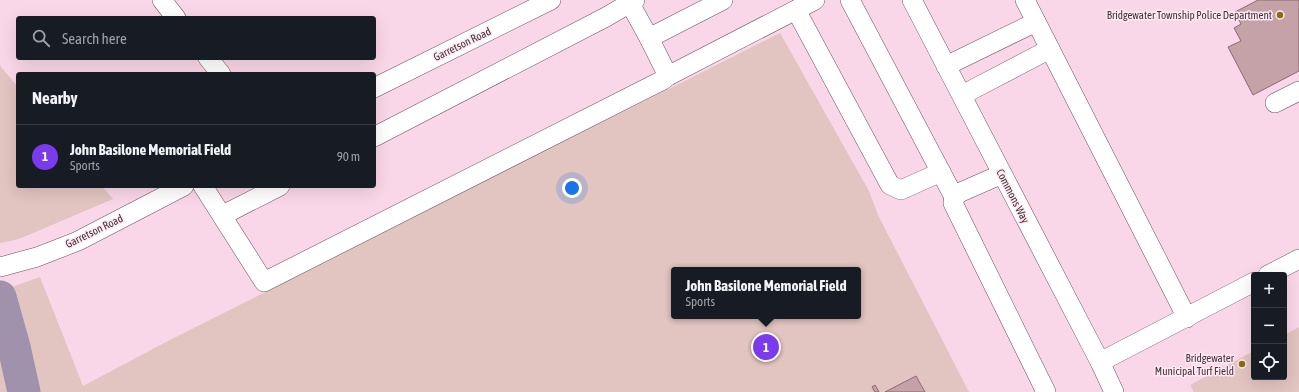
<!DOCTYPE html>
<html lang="en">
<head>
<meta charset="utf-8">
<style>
  body { margin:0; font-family:"Asap Condensed",sans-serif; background:#242831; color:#f1f3f6 }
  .controls { position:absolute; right:12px; bottom:12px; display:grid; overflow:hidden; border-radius:4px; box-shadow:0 4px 16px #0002 }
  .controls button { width:36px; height:36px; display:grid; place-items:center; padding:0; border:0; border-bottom:1px solid #363941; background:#171b24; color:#f1f3f6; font:20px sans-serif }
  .you { position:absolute; left:572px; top:188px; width:14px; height:14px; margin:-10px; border:3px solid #fff; border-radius:50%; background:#1a73e8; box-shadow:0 0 0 6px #1a73e833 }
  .badge { display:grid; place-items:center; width:26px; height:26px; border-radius:50%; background:#7c3aed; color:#fff; font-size:13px; font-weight:700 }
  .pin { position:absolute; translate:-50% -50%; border:2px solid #fff; box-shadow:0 1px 4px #0006 }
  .popup { position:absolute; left:671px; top:267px; width:190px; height:52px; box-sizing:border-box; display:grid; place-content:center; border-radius:4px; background:#171b24; filter:drop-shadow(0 1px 3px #0005); font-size:13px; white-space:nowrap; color:#9ea1a6 }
  .popup b { font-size:15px; color:#f1f3f6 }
  .popup::after { content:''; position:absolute; left:50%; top:100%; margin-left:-8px; border:8px solid transparent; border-top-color:#171b24 }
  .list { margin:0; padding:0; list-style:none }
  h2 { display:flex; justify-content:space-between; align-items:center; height:52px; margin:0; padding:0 16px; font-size:17px }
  h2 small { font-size:13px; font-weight:400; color:#9ea1a6 }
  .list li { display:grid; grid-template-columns:26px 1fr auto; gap:12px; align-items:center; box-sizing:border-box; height:64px; padding:0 16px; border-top:1px solid #363941 }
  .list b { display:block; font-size:15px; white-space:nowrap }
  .list p { margin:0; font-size:13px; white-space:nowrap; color:#9ea1a6 }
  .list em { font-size:13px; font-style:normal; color:#9ea1a6 }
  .icon { flex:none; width:22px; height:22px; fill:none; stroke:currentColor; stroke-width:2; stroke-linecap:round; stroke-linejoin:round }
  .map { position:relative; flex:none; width:1299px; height:392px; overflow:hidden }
  .search { position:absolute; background:#171b24; box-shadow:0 4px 16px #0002; left:16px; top:16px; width:360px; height:44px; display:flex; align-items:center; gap:10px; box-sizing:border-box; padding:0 14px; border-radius:4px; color:#9ea1a6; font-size:15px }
  .panel { position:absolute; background:#171b24; box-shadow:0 4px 16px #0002; left:16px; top:72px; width:360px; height:116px; border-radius:4px }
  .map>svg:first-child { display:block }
</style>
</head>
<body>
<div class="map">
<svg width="1299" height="392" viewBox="0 0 1299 392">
  <rect width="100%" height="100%" fill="#fad7e8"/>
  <!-- green -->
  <g fill="#e2c4c0" fill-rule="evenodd">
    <path d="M780,33l89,158 9,24 91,177h-969v-101l40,-14 43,109 83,-44zM674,270h184v46h-184z"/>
    <path d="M0,64l1,3 17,20v99h84l11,13 -94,40 -19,4z"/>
    <path d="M1299,327v65h-105l-4,-7 64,-34v26h30v-42z"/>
  </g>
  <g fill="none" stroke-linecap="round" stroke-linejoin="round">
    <!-- river -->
    <path stroke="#a092ad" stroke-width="33" d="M0,297l14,50 10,45"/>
  </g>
  <!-- building -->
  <g fill="#c5a2a8" stroke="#8c696f">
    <path d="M1258,0h41v71l-46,24 -25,-48 13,-6 -7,-13 7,-4 -6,-12z"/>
    <path d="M916,376l9,16h-40z"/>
    <path d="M875,385l4,7h-4l-3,-5z"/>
  </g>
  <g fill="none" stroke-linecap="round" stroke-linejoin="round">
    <!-- minor casing -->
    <g stroke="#6e515f" stroke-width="20">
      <g id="minor">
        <path d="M162,0l14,18"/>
        <path d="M628,0l21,38 19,38"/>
        <path d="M850,0l104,197"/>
        <path d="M912,0l188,362 14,30"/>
        <path d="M1025,0l162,318"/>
        <path d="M796,10l94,175 11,5 40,-18"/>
        <path d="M649,38l74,-38"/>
        <path d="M208,58l13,16"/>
        <path d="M946,66l90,-44"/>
        <path d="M374,88l177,-88"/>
        <path d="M962,95l88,-46"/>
        <path d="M1275,103l24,-12"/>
        <path d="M374,137l232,-120 29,-17"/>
        <path d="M1002,174l-41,18 -7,5 -1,6 93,189"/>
        <path d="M203,186l61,96 399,-202 5,-4 147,-76"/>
        <path d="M223,215l57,-29"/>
        <path d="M0,267l37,-10 41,-16 106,-55"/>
        <path d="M1268,275l31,-16"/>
        <path d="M1100,362l154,-80"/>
      </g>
    </g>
    <!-- minor -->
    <use href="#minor" stroke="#fff" stroke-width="19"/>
  </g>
  <!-- markers -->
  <g fill="#8d6c0e" stroke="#fee9f3" stroke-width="1.5">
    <circle cx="1280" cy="15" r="4"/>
    <circle cx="1242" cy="364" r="4"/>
  </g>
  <g text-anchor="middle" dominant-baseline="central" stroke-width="3" stroke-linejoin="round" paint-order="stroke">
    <!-- poi labels -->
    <g font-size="11" fill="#403239" stroke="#fee9f3" text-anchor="end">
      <text x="1272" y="15">Bridgewater Township Police Department</text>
      <text x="1234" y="358">Bridgewater<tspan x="1234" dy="13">Municipal Turf Field</tspan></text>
    </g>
    <!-- street labels -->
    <g font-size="11" fill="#403239" stroke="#fee9f3">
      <text transform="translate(462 44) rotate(-26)">Garretson Road</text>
      <text transform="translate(1013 196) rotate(63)">Commons Way</text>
      <text transform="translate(94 231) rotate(-26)">Garretson Road</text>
    </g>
  </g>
</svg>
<div class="controls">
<button>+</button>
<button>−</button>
<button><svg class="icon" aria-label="locate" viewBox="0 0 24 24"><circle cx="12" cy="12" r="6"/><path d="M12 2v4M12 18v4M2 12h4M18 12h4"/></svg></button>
</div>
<div class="you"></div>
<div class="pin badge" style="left:766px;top:347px">1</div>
<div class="popup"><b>John Basilone Memorial Field</b>Sports</div>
<div class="search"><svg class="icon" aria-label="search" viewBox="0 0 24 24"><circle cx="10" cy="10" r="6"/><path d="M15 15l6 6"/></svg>Search here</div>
<section class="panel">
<h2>Nearby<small></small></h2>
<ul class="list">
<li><span class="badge">1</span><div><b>John Basilone Memorial Field</b><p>Sports</p></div><em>90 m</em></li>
</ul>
</section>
</div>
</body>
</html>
